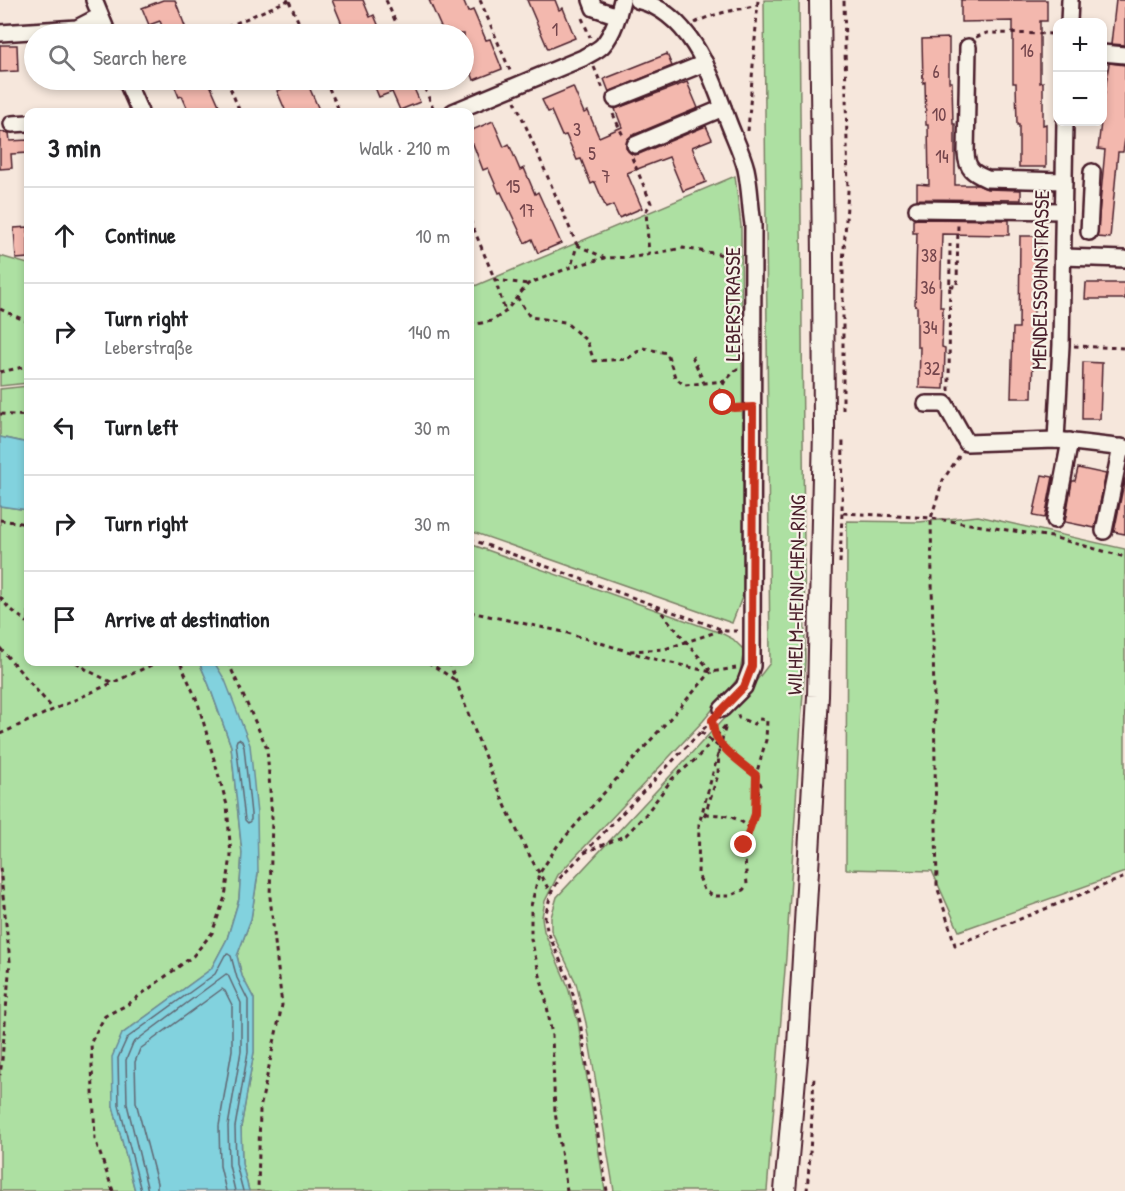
<!DOCTYPE html>
<html lang="en">
<head>
<meta charset="utf-8">
<style>
  body { margin:0; font-family:"Patrick Hand",sans-serif; background:#f2f2f2; color:#202124 }
  .controls { position:absolute; right:18px; top:18px; display:grid; overflow:hidden; border-radius:12px; box-shadow:0 3px 9px #0003 }
  .controls button { width:54px; height:54px; display:grid; place-items:center; padding:0; border:0; border-bottom:2px solid #e0e0e0; background:#fff; color:#202124; font:30px sans-serif }
  .stop { position:absolute; width:18px; height:18px; margin:-14px; border:4px solid #c8321e; border-radius:50%; background:#fff }
  .stop.end { background:#c8321e; border-color:#fff; box-shadow:0 2px 6px #0008 }
  .list { margin:0; padding:0; list-style:none }
  h2 { display:flex; justify-content:space-between; align-items:center; height:78px; margin:0; padding:0 24px; font-size:26px }
  h2 small { font-size:20px; font-weight:400; color:#757577 }
  .list li { display:grid; grid-template-columns:39px 1fr auto; gap:18px; align-items:center; box-sizing:border-box; height:96px; padding:0 24px; border-top:2px solid #e0e0e0 }
  .list b { display:block; font-size:22px; white-space:nowrap }
  .list p { margin:0; font-size:20px; white-space:nowrap; color:#757577 }
  .list em { font-size:20px; font-style:normal; color:#757577 }
  .icon { flex:none; width:33px; height:33px; fill:none; stroke:currentColor; stroke-width:2; stroke-linecap:round; stroke-linejoin:round }
  .map { position:relative; flex:none; width:1125px; height:1191px; overflow:hidden }
  .search { position:absolute; background:#fff; box-shadow:0 3px 9px #0003; left:24px; top:24px; width:450px; height:66px; display:flex; align-items:center; gap:15px; box-sizing:border-box; padding:0 21px; border-radius:33px; color:#757577; font-size:22px }
  .panel { position:absolute; background:#fff; box-shadow:0 3px 9px #0003; left:24px; top:108px; width:450px; height:558px; border-radius:12px }
  .map>svg:first-child { display:block }
</style>
</head>
<body>
<div class="map">
<svg width="1125" height="1191" viewBox="0 0 1125 1191">
  <rect width="100%" height="100%" fill="#f6e7dc"/>
  <filter id="ink" filterUnits="userSpaceOnUse"><feTurbulence type="fractalNoise" baseFrequency=".0167" numOctaves="2"/><feDisplacementMap in="SourceGraphic" scale="12" xChannelSelector="R" yChannelSelector="G"/><feConvolveMatrix kernelMatrix="1 2 1 2 8 2 1 2 1" color-interpolation-filters="sRGB"/></filter>
  <g filter="url(#ink)">
    <!-- green -->
    <g fill="#ade0a2" stroke="#7c8066" stroke-width="1.5">
      <path d="M764,0h35l6,661 -19,296 -19,234h-153l-28,-168 -10,-40 -25,-53v-13l6,-20 186,-199 27,-35z"/>
      <path d="M735,176l6,50 3,366 -12,31 -262,-92v-243z"/>
      <path d="M0,256l28,8v119l-28,3z"/>
      <path d="M28,386v57l-28,-6v-48z"/>
      <path d="M0,506l28,4v152h171l10,23 22,61 11,107 -3,46 -12,40 -16,30 -89,65 -9,72 22,85h-135z"/>
      <path d="M978,516l147,33v323l-166,59 -27,-60 -86,-2 1,-348 72,1z"/>
      <path d="M470,544l251,89 12,6 11,11 -5,27 -36,44 -145,154 -13,26 -3,16 2,14 23,53 11,38 27,169h-356l-7,-27 -1,-37 13,-75v-53l-12,-23 -5,-20 14,-37 7,-46 -44,-211h256z"/>
    </g>
    <!-- water -->
    <g fill="#82d2de" stroke="#6c8a96" stroke-width="1.5">
      <path d="M0,437l28,6v67l-28,-4z"/>
      <path d="M199,662h15l11,18 25,65 7,69 1,59 -7,46 -14,37 5,20 12,23v53l-13,75 1,37 7,27h-114l-22,-85 -1,-49 10,-23 89,-65 16,-30 12,-40 3,-46 -11,-107 -22,-61z"/>
    </g>
    <g fill="none" stroke-linecap="round" stroke-linejoin="round">
      <!-- shore -->
      <g stroke="#606773" stroke-width="1.5">
        <path d="M239,739l3,2 2,6 7,67v6l-3,3 -3,-3 -9,-77 1,-3z"/>
        <path d="M141,1191l-22,-86 -1,-47 9,-20 88,-64 10,-19 3,-1 3,2 6,22 11,22v52l-13,75 1,37 7,27"/>
        <path d="M148,1191l-21,-87 -1,-44 7,-17 93,-69 2,1 13,28v48l-13,75 1,39 6,26"/>
        <path d="M157,1191v-8l-21,-81 -1,-40 5,-13 82,-60 3,2 7,14v45l-13,76 1,40 6,25"/>
      </g>
    </g>
    <!-- building -->
    <g fill="#f3b8ae" stroke="#4a1f2b" stroke-width="1.5">
      <path d="M163,0h12l13,34h-23l-5,-13 -11,4 -7,-17z"/>
      <path d="M332,0h31l7,17 4,-2 8,19h-36z"/>
      <path d="M429,0h34l5,12 5,-2 13,30 4,-1 12,30 -28,11 -7,-18 -3,1v-29h-20z"/>
      <path d="M527,0h28l4,10 4,-2 12,30 -27,11z"/>
      <path d="M961,0h86v21h-7v62l3,-1v43l3,-1v43h-27v-42h-2l-1,-42h-3v-62l-52,1z"/>
      <path d="M1116,0h9v45l-14,-1z"/>
      <path d="M949,38v44h3l1,42h2v61h23l9,4 34,1v10l-104,-1v-15l12,1 -1,-60h-2l-1,-43 -2,1 -1,-44z"/>
      <path d="M0,45h17l1,26 -18,1z"/>
      <path d="M667,54l5,12 -63,26 -5,-13z"/>
      <path d="M1109,63l16,2v74l-2,13h-5l-8,86 -13,-1 8,-87 -7,-1 3,-27h1v-10z"/>
      <path d="M172,80h36l14,32h-33l-7,-16 -3,1z"/>
      <path d="M278,80h28l14,32h-34l-9,-21 5,-2z"/>
      <path d="M388,80h33l-9,4 8,18 -20,8 -8,-18 -13,5 -5,-12z"/>
      <path d="M687,82l11,26 -67,28 -4,4 -1,8 4,5 4,2 5,-1 67,-28 6,13 -20,8 14,35 -23,9 -14,-34 -42,16 15,35 -23,10 -6,-13 -7,3 -11,-26 -4,2 -10,-25 -4,1 -11,-25 -4,1 -11,-25 -3,1 -6,-12 31,-13 11,26 4,-2 11,26 23,-10 -7,-18z"/>
      <path d="M493,121l11,26 5,-3 11,26 4,-2 11,26 3,-2 23,51 -23,10 -6,-14 -7,4 -24,-51 -2,1 -11,-25 -5,2 -10,-26 -3,1v-14z"/>
      <path d="M0,132l9,1 1,8 18,-1v13l-17,1 1,14 -12,1z"/>
      <path d="M917,219l92,1v15l-67,-1 -2,73h3l-1,40 3,1 -1,41 -25,-1 1,-41h-3v-40l-2,-1 2,-73h-4v-13z"/>
      <path d="M28,227v31l-12,1 -2,-31z"/>
      <path d="M1020,236h21l-1,70h-6l-2,92h-21l2,-70h6z"/>
      <path d="M1086,283h39v16h-40z"/>
      <path d="M1083,362l19,1 -2,56h-18z"/>
      <path d="M1078,468l28,6 -11,54 -30,-6 7,-41h3z"/>
      <path d="M1042,475l11,2 -8,41 -12,-2z"/>
      <path d="M1125,478v56l-11,-2z"/>
    </g>
    <g fill="none" stroke-linecap="round" stroke-linejoin="round">
      <!-- minor casing -->
      <g stroke="#4a1f2b" stroke-width="20">
        <g id="minor">
          <path d="M94,0l14,34"/>
          <path d="M591,0l3,8 24,8"/>
          <path d="M637,0c54,13 74,75 91,121 6,16 14,32 18,48 4,18 4,37 7,55l-1,442 -8,21 -22,22"/>
          <path d="M1069,22l1,-22"/>
          <path d="M0,33l77,-5 23,-12"/>
          <path d="M968,47l-2,106c1,16 7,20 21,26l77,2"/>
          <path d="M1102,53l23,2"/>
          <path d="M126,80l14,32"/>
          <path d="M615,99l90,-36"/>
          <path d="M453,112l130,-54c6,-4 16,-8 20,-13 11,-13 15,-29 19,-45"/>
          <path d="M12,124l16,-1"/>
          <path d="M635,145l88,-37"/>
          <path d="M917,209l146,2"/>
          <path d="M1089,232l3,-60"/>
          <path d="M1063,257l62,2"/>
          <path d="M926,404h19l22,39 89,-3 69,8"/>
          <path d="M1056,440l5,-95 4,-223"/>
          <path d="M1055,520l15,-79"/>
          <path d="M1104,531l17,-84"/>
        </g>
      </g>
      <!-- major casing -->
      <g stroke="#4a1f2b" stroke-width="24">
        <path id="major" d="M785,1191l13,-146 20,-349 6,-266 -1,-173 -3,-257"/>
      </g>
      <!-- path -->
      <g stroke="#4a1f2b" stroke-width="3" stroke-dasharray="4.5 4.5" stroke-linecap="butt">
        <path d="M386,0l15,34"/>
        <path d="M480,0l31,73"/>
        <path d="M289,1l15,33"/>
        <path d="M582,18l8,19"/>
        <path d="M695,23c18,-10 42,-13 63,-18"/>
        <path d="M211,34l78,-34"/>
        <path d="M976,37l11,-4 71,1"/>
        <path d="M594,67l10,24"/>
        <path d="M227,80l13,32"/>
        <path d="M325,80l15,32"/>
        <path d="M421,80l14,32"/>
        <path d="M515,101l62,144 -6,22"/>
        <path d="M613,114l11,24"/>
        <path d="M748,131l10,-131"/>
        <path d="M632,158l19,45 -5,8 3,44"/>
        <path d="M470,220l25,60 10,31"/>
        <path d="M577,245l28,13 30,-1 48,-9 36,6 19,8"/>
        <path d="M495,280l33,4"/>
        <path d="M950,286h7l1,-63"/>
        <path d="M517,297l13,20 35,5 22,19 7,20 33,-2 16,-11 24,5 8,24 9,8 41,-4"/>
        <path d="M0,309l28,13"/>
        <path d="M470,322l6,2 16,-3 13,-9 23,-28 43,-17 34,-9"/>
        <path d="M1074,346l51,2"/>
        <path d="M692,356l12,27"/>
        <path d="M0,372l28,-6"/>
        <path d="M949,391l1,-147"/>
        <path d="M738,408h-4l-11,-5 -4,-11 6,-11 12,-12h2"/>
        <path d="M843,410v-147l5,-72 -4,-191"/>
        <path d="M0,414l28,2"/>
        <path d="M959,456l-16,24 -12,38 6,368 18,59 170,-68"/>
        <path d="M843,513l88,5 121,19 73,20"/>
        <path d="M0,520l28,4"/>
        <path d="M470,539l256,92h11"/>
        <path d="M840,563l2,-50 1,-75"/>
        <path d="M0,597l8,10 20,16"/>
        <path d="M656,606l54,64"/>
        <path d="M470,612l94,20 86,26 61,14 25,-4"/>
        <path d="M0,648l53,61"/>
        <path d="M630,651l35,-2 57,-19"/>
        <path d="M76,662l11,8 24,12"/>
        <path d="M228,662l39,86 5,70 -2,79 12,108 -22,104 -2,82"/>
        <path d="M428,662l27,18"/>
        <path d="M449,662c29,78 58,160 102,231"/>
        <path d="M712,720l3,16 6,7 9,10 26,22 5,10 -5,12"/>
        <path d="M701,732l18,15 -1,28 -13,39 -4,6"/>
        <path d="M0,734l158,-72"/>
        <path d="M705,814c19,1 30,1 45,14"/>
        <path d="M584,853l42,-18 20,-21 26,-35 24,-20 30,-34 -27,99 -1,50 6,16 9,6h17l13,-6 4,-5 -3,-40 11,-31 1,-39 10,-35 1,-20 -8,-1 -5,5 -15,-6 -2,-6"/>
        <path d="M0,868l10,93 -8,99 -2,15"/>
        <path d="M113,1191l-18,-52 -4,-97 14,-26 22,-11 66,-49 19,-23 13,-36 6,-41 -4,-51 -29,-102 -18,-41"/>
        <path d="M567,1191l-12,-79 -3,-76 -6,-36 -15,-61v-33l8,-32 19,-29 153,-173"/>
        <path d="M607,1191l-27,-169 -10,-39 -23,-53 -2,-13 6,-24 9,-15 153,-159"/>
        <path d="M807,1191l3,-37 4,-78"/>
      </g>
      <!-- minor -->
      <use href="#minor" stroke="#f7f3e8" stroke-width="15"/>
      <!-- major -->
      <use href="#major" stroke="#f7f3e8" stroke-width="20"/>
    </g>
  </g>
  <g fill="none" stroke-linecap="round" stroke-linejoin="round" filter="url(#ink)">
    <!-- route -->
    <path stroke="#c8321e" stroke-width="8" d="M723,403l11,5 19,-1 -1,259 -8,21 -32,33c1,5 2,10 3,14 5,15 29,31 41,41l-1,39 -11,31"/>
  </g>
  <g text-anchor="middle" dominant-baseline="central" stroke-width="4.5" stroke-linejoin="round" paint-order="stroke">
    <!-- number labels -->
    <g font-size="18" fill="#74454c">
      <text x="555" y="29">1</text>
      <text x="1027" y="50">16</text>
      <text x="936" y="71">6</text>
      <text x="939" y="114">10</text>
      <text x="577" y="129">3</text>
      <text x="592" y="153">5</text>
      <text x="942" y="156">14</text>
      <text x="606" y="176">7</text>
      <text x="513" y="186">15</text>
      <text x="527" y="210">17</text>
      <text x="929" y="255">38</text>
      <text x="928" y="287">36</text>
      <text x="930" y="327">34</text>
      <text x="932" y="368">32</text>
    </g>
    <!-- street labels -->
    <g font-size="21" fill="#4a1f2b" stroke="#f7f3e8">
      <text transform="translate(1040 280) rotate(-89)">MENDELSSOHNSTRASSE</text>
      <text transform="translate(732 304) rotate(-90)">LEBERSTRASSE</text>
      <text transform="translate(796 595) rotate(-89)">WILHELM-HEINICHEN-RING</text>
    </g>
  </g>
</svg>
<div class="controls">
<button>+</button>
<button>−</button>
</div>
<div class="stop" style="left:723px;top:403px"></div>
<div class="stop end" style="left:744px;top:845px"></div>
<div class="search"><svg class="icon" aria-label="search" viewBox="0 0 24 24"><circle cx="10" cy="10" r="6"/><path d="M15 15l6 6"/></svg>Search here</div>
<section class="panel">
<h2>3 min<small>Walk · 210 m</small></h2>
<ul class="list">
<li><svg class="icon" aria-label="ahead" viewBox="0 0 24 24"><path d="M12 20V5M6 11l6-6 6 6"/></svg><div><b>Continue</b></div><em>10 m</em></li>
<li><svg class="icon" aria-label="right" viewBox="0 0 24 24"><path d="M7 20v-9h11M14 6l5 5-5 5"/></svg><div><b>Turn right</b><p>Leberstraße</p></div><em>140 m</em></li>
<li><svg class="icon" aria-label="left" viewBox="0 0 24 24"><path d="M17 20v-9H6M10 6l-5 5 5 5"/></svg><div><b>Turn left</b></div><em>30 m</em></li>
<li><svg class="icon" aria-label="right" viewBox="0 0 24 24"><path d="M7 20v-9h11M14 6l5 5-5 5"/></svg><div><b>Turn right</b></div><em>30 m</em></li>
<li><svg class="icon" aria-label="arrive" viewBox="0 0 24 24"><path d="M6 21V4h12l-3 4 3 4H6"/></svg><div><b>Arrive at destination</b></div></li>
</ul>
</section>
</div>
</body>
</html>
